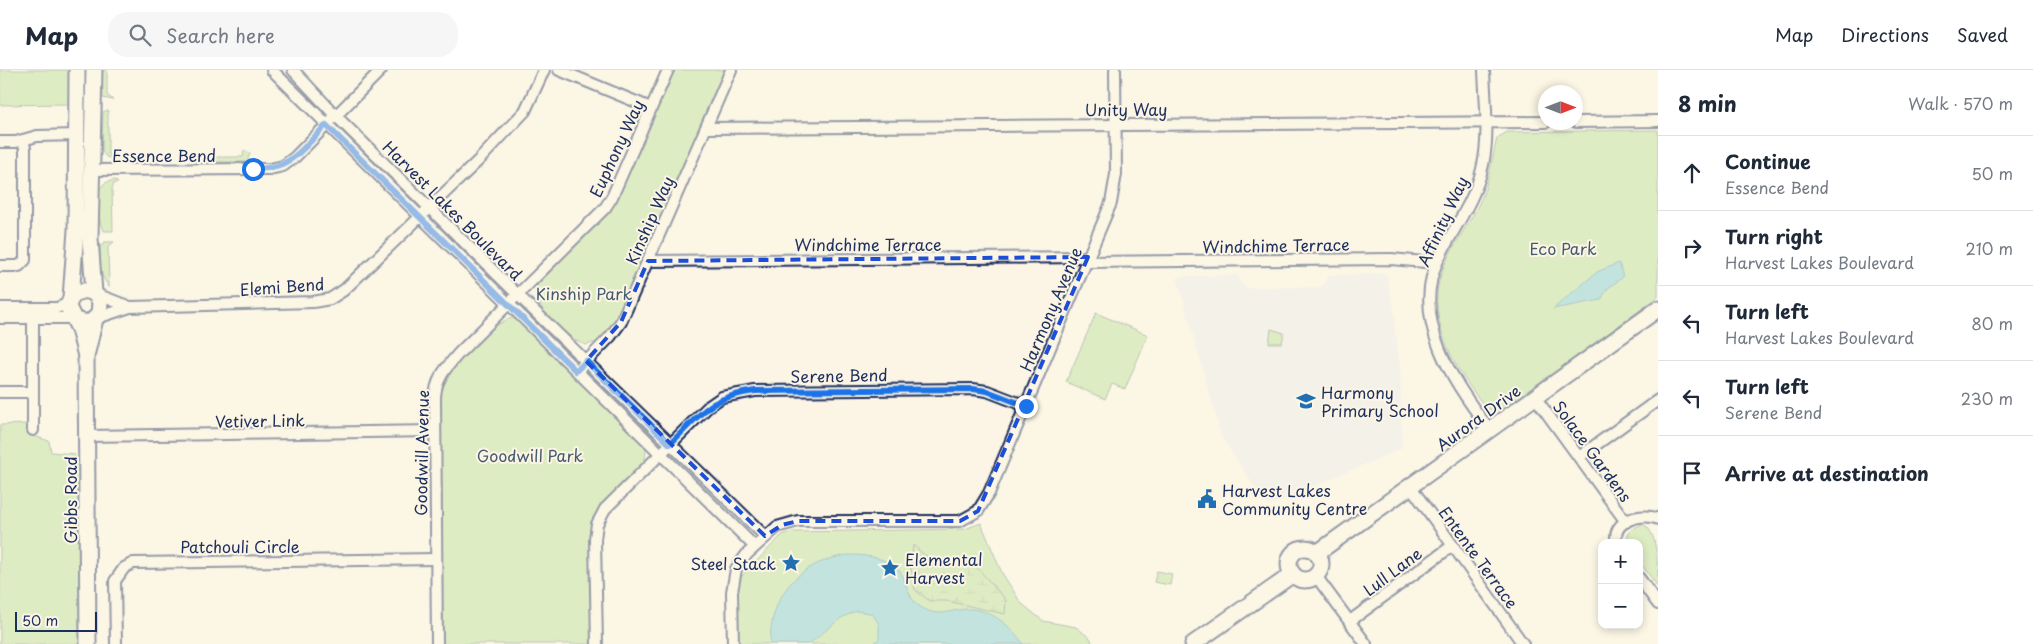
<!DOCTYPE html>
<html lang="en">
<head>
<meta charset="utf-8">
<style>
  body { margin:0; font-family:"Playpen Sans",sans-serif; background:#f6f6f7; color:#1f2937 }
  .controls { position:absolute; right:15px; bottom:15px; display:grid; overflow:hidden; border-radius:10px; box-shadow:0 2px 8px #0003 }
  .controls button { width:45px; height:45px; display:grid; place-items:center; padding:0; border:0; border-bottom:1px solid #e0e1e3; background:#fff; color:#1f2937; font:25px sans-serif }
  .compass { position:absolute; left:1538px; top:15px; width:45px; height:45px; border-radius:50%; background:#fff; box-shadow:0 2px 8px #0003; rotate:90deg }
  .scale { position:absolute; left:15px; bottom:12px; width:82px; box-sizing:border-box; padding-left:5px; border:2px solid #1b2f5e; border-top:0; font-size:14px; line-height:18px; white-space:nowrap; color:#1b2f5e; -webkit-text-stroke:4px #fcf5e5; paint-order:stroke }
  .stop { position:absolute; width:15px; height:15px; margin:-11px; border:4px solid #1a73e8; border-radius:50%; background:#fff }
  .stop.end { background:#1a73e8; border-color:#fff; box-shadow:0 1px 5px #0008 }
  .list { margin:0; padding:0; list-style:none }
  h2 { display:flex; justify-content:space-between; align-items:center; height:65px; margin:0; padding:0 20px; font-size:21px }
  h2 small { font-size:16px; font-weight:400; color:#747a83 }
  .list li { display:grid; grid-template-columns:32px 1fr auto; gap:15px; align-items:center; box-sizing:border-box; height:75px; padding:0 20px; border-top:1px solid #e0e1e3 }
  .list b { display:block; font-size:19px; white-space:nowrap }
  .list p { margin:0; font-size:16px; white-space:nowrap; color:#747a83 }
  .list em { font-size:16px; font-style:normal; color:#747a83 }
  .icon { flex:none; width:28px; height:28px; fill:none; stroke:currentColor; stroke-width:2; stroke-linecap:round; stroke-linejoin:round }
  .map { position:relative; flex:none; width:1658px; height:574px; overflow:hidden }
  header { display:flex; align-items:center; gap:30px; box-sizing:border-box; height:70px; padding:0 25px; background:#fff; border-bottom:1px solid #e0e1e3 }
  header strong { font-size:24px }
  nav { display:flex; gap:28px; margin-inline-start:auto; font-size:18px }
  .search { width:350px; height:45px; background:#f6f6f7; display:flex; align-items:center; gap:12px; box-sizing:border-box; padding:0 18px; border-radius:20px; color:#747a83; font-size:19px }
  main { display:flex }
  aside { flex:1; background:#fff }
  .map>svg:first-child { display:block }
</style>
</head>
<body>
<header>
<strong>Map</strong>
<div class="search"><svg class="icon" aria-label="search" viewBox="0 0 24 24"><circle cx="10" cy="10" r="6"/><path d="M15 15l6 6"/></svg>Search here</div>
<nav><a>Map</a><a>Directions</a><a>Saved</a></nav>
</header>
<main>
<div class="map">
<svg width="1658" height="574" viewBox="0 0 1658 574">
  <defs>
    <pattern id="wetland-marsh" width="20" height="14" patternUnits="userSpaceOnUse" patternTransform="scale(1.25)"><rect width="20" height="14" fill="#bbdf9a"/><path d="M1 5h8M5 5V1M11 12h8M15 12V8" fill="none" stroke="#a0c087"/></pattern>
  </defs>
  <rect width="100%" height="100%" fill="#fcf5e5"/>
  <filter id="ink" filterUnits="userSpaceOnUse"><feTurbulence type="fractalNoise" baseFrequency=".02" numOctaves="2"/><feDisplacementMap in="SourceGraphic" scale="10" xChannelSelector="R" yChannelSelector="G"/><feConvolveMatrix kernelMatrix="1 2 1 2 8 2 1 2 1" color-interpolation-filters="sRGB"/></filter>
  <g filter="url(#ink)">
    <!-- built -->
    <path fill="#ecebec" d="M1386,204l10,47 -2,1 6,45 2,81 -134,58 -46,-68 -45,-161 61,-2 1,6 8,7 72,-1 5,-3 5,-9z"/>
    <!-- green -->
    <g fill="#bbdf9a" stroke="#6b877c">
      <path d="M0,0h69v34l-69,1z"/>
      <path d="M102,0h5v25l6,5 -10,-2z"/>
      <path d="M674,0h53l-114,254 -16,18 -11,3 -12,-5c-15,-15 -51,-37 -33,-61l73,-74z"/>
      <path d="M108,40v44l5,5 -7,-2 -4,-6 1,-39z"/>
      <path d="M1658,60v167l-155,113 -16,-1c-29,-35 -62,-87 -46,-135 10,-30 34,-55 44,-85 5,-16 8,-34 12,-51l10,-6z"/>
      <path d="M244,80l6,3 -3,9h-31v-5h27z"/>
      <path d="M115,110l3,3h-4l-2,6 1,42h-9c-6,-7 -7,-30 -5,-40 2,-7 9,-10 16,-11z"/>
      <path d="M104,172h10l-6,5 1,40 -8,-13 -1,-26z"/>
      <path d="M1096,243l52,22 -23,54 -13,-5 -7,15 -39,-17z"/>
      <path d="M512,248l11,5 121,119c2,8 3,13 -1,21l-42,44 -9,137h-149l-2,-255c6,-18 52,-68 71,-71z"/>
      <path d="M1271,259l13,4 -2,10h-13z"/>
      <path d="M27,354l1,10 21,7 2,11 23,2 8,25 2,165h-84v-219z"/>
      <path d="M981,453l21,50 19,30 22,18 33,6 15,12 1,5h-353l-1,-56 3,-11 41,-42 10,-3 173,-3z"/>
      <path d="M1642,454c16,4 16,45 16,63l-19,-26v-18l-12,-1c-1,-10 7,-14 15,-18z"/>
      <path d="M1157,501l15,3 -2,11 -16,-3z"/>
    </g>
    <!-- wetland -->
    <path fill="url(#wetland-marsh)" stroke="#6b877c" d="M913,475c21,20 30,18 59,17l34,38 -1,14 -58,-13h-17l-15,-11 -4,-22z"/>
    <!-- water -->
    <g fill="#7ecfd4" stroke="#568fa5">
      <path d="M1619,193l4,14 -16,12 -6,11 -48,9 44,-37z"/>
      <path d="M848,485c20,0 48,3 56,24 3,9 7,22 15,27 20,13 29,4 48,3 22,-1 45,17 56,35h-150l6,-5v-15l-4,-6 -5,-5 -14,-2 -15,7 -32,26h-39c0,-50 29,-82 78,-89z"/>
    </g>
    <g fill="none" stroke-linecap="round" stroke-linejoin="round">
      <!-- street casing -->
      <g stroke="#1b2f5e" stroke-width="14">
        <g id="street">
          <path d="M272,0l482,476"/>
          <path d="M293,0l42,45 183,180 247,241"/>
          <path d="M559,0l92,38"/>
          <path d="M1484,0c1,31 6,68 -2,99 -7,31 -29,60 -43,89 -30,60 15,126 51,172"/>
          <path d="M1576,52l82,-1"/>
          <path d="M706,58l840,-6"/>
          <path d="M0,72h16l21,-6 40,-1"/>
          <path d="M92,100l178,-1 13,-3 12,-9 86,-87"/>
          <path d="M648,191l440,-4"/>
          <path d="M1086,192l305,-3 45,4"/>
          <path d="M0,196h19l6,-6v-112l-2,-8"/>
          <path d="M96,224l34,13"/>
          <path d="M0,238h57l12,-5"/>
          <path d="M0,248h72"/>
          <path d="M33,248v112"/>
          <path d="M97,248l33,-11 183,-5 17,-3 14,-9 136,-131 45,-48 19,-41"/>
          <path d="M582,296l28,-29 11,-15 110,-252"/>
          <path d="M0,322h33"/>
          <path d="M1535,327l91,125"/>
          <path d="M87,366l348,-5"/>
          <path d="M1579,387l79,-57"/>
          <path d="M1411,417l112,157"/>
          <path d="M1617,473c-7,-23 26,-31 41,-24"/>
          <path d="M1316,506l50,68"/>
          <path d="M1639,508l19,26"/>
          <path d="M1350,551l102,-75"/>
          <path d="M116,574l-1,-63 9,-13 9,-5 303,-4"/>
          <path d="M437,574l-2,-245c0,-20 11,-31 24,-46l146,-145 7,-11 56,-127"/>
          <path d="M597,574l-2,-105 2,-15 8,-15 104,-103 13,-9 33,-6 218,-2 14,2 39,15"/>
          <path d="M733,574l-1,-52 4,-23 11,-15 30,-27 21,-6h162l18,-10 11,-18 122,-290 5,-29 -1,-104"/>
        </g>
      </g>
      <!-- secondary casing -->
      <g stroke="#1b2f5e" stroke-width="19">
        <g id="secondary">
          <path d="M94,223l-4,-55 4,-168"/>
          <path d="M71,228l5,-68 1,-160"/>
          <path d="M75,250l14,3 10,-8 1,-13c-7,-18 -29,-13 -32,5l11,22 7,27"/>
          <circle cx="1305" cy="494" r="16"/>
          <path d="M1317,483l341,-244"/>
          <path d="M88,574l-2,-288 9,-37"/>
          <path d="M1193,574l100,-70"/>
        </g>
      </g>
      <!-- street -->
      <use href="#street" stroke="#fcf5e5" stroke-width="10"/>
      <!-- secondary -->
      <use href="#secondary" stroke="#fcf5e5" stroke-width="15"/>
    </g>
  </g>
  <g fill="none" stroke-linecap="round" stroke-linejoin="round" filter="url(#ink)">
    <!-- route -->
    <path stroke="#1a73e8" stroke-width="6" d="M253,99c39,0 48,-19 73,-44l250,246 10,-10 84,83c31,-30 39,-47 85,-53l218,-2 14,2 39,15"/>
  </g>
  <!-- marked area -->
  <path d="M0 0H1658V574H0ZM1088,187l-110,254 -18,10h-162l-16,4 -17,11 -179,-175 35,-39 27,-61z" fill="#fcf5e5" fill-opacity=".55" fill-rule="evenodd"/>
  <path fill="none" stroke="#1d4ed8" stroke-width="4" stroke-dasharray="10 6" stroke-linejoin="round" d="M1088,187l-110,254 -18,10h-162l-16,4 -17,11 -179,-175 35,-39 27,-61z"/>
  <!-- icons -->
  <defs>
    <g id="school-bare" transform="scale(1.5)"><path d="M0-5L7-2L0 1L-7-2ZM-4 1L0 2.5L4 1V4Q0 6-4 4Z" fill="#1f6fb2" stroke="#fcf5e5" stroke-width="2.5" paint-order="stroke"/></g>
    <g id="civic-bare" transform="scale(1.5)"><path d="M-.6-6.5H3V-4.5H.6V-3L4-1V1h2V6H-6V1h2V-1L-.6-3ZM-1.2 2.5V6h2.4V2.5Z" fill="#1f6fb2" stroke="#fcf5e5" stroke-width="2.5" paint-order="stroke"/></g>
    <g id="sight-bare" transform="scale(1.5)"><path d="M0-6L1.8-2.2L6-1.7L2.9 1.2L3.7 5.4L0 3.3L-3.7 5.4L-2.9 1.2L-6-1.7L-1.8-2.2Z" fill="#1f6fb2" stroke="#fcf5e5" stroke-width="2.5" paint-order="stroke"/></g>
  </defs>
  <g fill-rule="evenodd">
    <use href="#school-bare" x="1306" y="331"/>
    <use href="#civic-bare" x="1207" y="429"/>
    <use href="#sight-bare" x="791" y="493"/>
    <use href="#sight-bare" x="890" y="498"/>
  </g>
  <g text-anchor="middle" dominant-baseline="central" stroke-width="4" stroke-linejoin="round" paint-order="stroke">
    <!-- street labels -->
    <g font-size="16" fill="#1b2f5e" stroke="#fcf5e5">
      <text x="1126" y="39">Unity Way</text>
      <text transform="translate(616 78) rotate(-65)">Euphony Way</text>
      <text x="164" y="85">Essence Bend</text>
      <text transform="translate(453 140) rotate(45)">Harvest Lakes Boulevard</text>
      <text transform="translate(649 150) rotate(-66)">Kinship Way</text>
      <text transform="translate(1442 151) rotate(-65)">Affinity Way</text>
      <text x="868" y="174">Windchime Terrace</text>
      <text transform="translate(1276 175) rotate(-1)">Windchime Terrace</text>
      <text transform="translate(282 216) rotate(-4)">Elemi Bend</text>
      <text transform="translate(1050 239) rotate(-67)">Harmony Avenue</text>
      <text transform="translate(839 305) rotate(-1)">Serene Bend</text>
      <text transform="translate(1478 347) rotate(-36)">Aurora Drive</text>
      <text transform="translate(260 350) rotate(-1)">Vetiver Link</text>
      <text transform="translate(1593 381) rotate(54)">Solace Gardens</text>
      <text transform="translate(421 383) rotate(-89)">Goodwill Avenue</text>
      <text transform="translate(70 430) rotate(-90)">Gibbs Road</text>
      <text x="240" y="476">Patchouli Circle</text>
      <text transform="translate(1479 487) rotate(54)">Entente Terrace</text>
      <text transform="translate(1392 501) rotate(-37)">Lull Lane</text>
    </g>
    <!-- park labels -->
    <g font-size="16" fill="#435b6d" stroke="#fcf5e5">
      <text x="1563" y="178">Eco Park</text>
      <text x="584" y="223">Kinship Park</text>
      <text x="530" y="385">Goodwill Park</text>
    </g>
    <!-- poi labels -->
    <g font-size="16" fill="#1b2f5e" stroke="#fcf5e5" text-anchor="start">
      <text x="1321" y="322">Harmony<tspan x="1321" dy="18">Primary School</tspan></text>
      <text x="1222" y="420">Harvest Lakes<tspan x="1222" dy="18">Community Centre</tspan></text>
      <text x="905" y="489">Elemental<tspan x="905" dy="18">Harvest</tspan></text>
      <text x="776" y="493" text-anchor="end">Steel Stack</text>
    </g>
  </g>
</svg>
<div class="controls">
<button>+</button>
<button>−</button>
</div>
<svg class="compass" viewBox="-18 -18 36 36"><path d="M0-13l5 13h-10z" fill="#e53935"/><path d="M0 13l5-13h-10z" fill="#747a83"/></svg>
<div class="scale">50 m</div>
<div class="stop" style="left:253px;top:99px"></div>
<div class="stop end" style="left:1026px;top:336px"></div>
</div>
<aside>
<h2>8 min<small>Walk · 570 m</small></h2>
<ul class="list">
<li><svg class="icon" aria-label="ahead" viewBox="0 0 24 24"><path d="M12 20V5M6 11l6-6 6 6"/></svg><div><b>Continue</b><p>Essence Bend</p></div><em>50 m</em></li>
<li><svg class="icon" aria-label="right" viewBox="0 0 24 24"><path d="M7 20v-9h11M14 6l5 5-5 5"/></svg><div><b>Turn right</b><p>Harvest Lakes Boulevard</p></div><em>210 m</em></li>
<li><svg class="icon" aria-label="left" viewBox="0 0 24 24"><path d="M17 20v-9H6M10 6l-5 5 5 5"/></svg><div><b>Turn left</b><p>Harvest Lakes Boulevard</p></div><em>80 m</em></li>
<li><svg class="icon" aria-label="left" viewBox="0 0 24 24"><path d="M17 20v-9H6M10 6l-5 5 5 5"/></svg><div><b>Turn left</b><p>Serene Bend</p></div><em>230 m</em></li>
<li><svg class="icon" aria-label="arrive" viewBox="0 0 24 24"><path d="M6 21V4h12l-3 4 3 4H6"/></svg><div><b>Arrive at destination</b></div></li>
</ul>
</aside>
</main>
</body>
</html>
